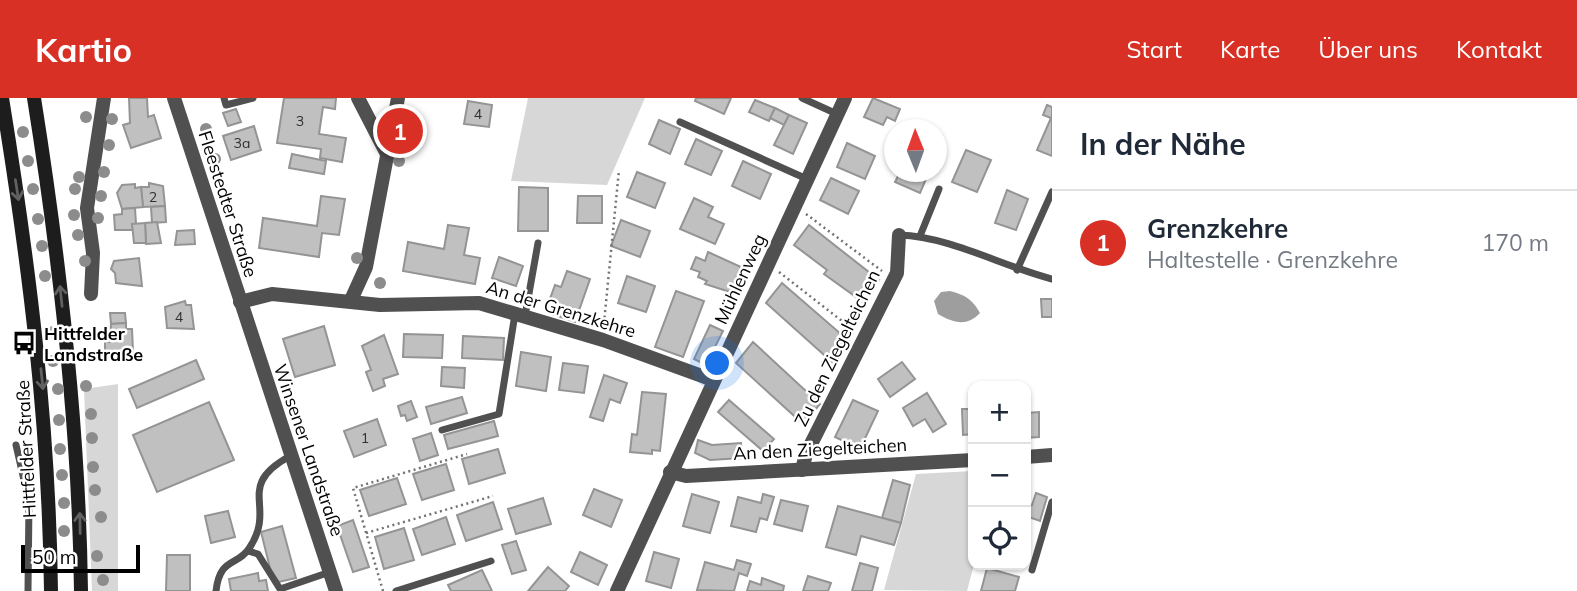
<!DOCTYPE html>
<html lang="de">
<head>
<meta charset="utf-8">
<style>
  body { margin:0; font-family:Mulish,sans-serif; background:#f2f2f3; color:#1f2937 }
  .controls { position:absolute; right:21px; bottom:21px; display:grid; overflow:hidden; border-radius:14px; box-shadow:0 2px 5px #0004 }
  .controls button { width:63px; height:63px; display:grid; place-items:center; padding:0; border:0; border-bottom:2px solid #e0e1e3; background:#fff; color:#1f2937; font:35px sans-serif }
  .compass { position:absolute; left:884px; top:21px; width:63px; height:63px; border-radius:50%; background:#fff; box-shadow:0 2px 5px #0004; rotate:359deg }
  .scale { position:absolute; left:21px; bottom:18px; width:119px; box-sizing:border-box; padding-left:7px; border:4px solid #000; border-top:0; font-size:19px; line-height:24px; white-space:nowrap; color:#000; -webkit-text-stroke:5px #fff; paint-order:stroke }
  .you { position:absolute; left:718px; top:266px; width:24px; height:24px; margin:-18px; border:5px solid #fff; border-radius:50%; background:#1a73e8; box-shadow:0 0 0 10px #1a73e833 }
  .badge { display:grid; place-items:center; width:46px; height:46px; border-radius:50%; background:#d93025; color:#fff; font-size:23px; font-weight:700 }
  .pin { position:absolute; translate:-50% -50%; border:4px solid #fff; box-shadow:0 2px 7px #0006 }
  .list { margin:0; padding:0; list-style:none }
  h2 { display:flex; justify-content:space-between; align-items:center; height:91px; margin:0; padding:0 28px; font-size:30px }
  h2 small { font-size:23px; font-weight:400; color:#747a83 }
  .list li { display:grid; grid-template-columns:46px 1fr auto; gap:21px; align-items:center; box-sizing:border-box; height:105px; padding:0 28px; border-top:2px solid #e0e1e3 }
  .list b { display:block; font-size:26px; white-space:nowrap }
  .list p { margin:0; font-size:23px; white-space:nowrap; color:#747a83 }
  .list em { font-size:23px; font-style:normal; color:#747a83 }
  .icon { flex:none; width:38px; height:38px; fill:none; stroke:currentColor; stroke-width:2; stroke-linecap:round; stroke-linejoin:round }
  .map { position:relative; flex:none; width:1052px; height:493px; overflow:hidden }
  header { display:flex; align-items:center; gap:42px; box-sizing:border-box; height:98px; padding:0 35px; background:#d93025; color:#fff }
  header strong { font-size:33px }
  nav { display:flex; gap:38px; margin-inline-start:auto; font-size:24px }
  main { display:flex }
  aside { flex:1; background:#fff }
  .map>svg:first-child { display:block }
</style>
</head>
<body>
<header>
<strong>Kartio</strong>
<nav><a>Start</a><a>Karte</a><a>Über uns</a><a>Kontakt</a></nav>
</header>
<main>
<div class="map">
<svg width="1052" height="493" viewBox="0 0 1052 493">
  <rect width="100%" height="100%" fill="#fff"/>
  <!-- green -->
  <g fill="#d7d7d7">
    <path d="M528,0h117l-38,87 -96,-4z"/>
    <path d="M118,286v207h-26l-8,-202z"/>
    <path d="M973,373l1,94 -7,26 -83,-1 32,-116z"/>
  </g>
  <!-- water -->
  <path fill="#9e9e9e" d="M950,193c15,4 22,8 30,22 -13,14 -27,10 -42,1l-4,-13 7,-9z"/>
  <!-- building -->
  <g fill="#c0c0c0" stroke="#949494" stroke-width="2">
    <path d="M129,0h18l1,19 6,-2 7,23 -30,10 -8,-23 7,-2z"/>
    <path d="M284,0h52l-1,11 -12,-2 -4,27 27,4 -4,24 -22,-4 1,-9 -44,-6z"/>
    <path d="M696,0h35l-7,16 -29,-13z"/>
    <path d="M873,0l27,11 -5,12 -8,-4 -4,8 -19,-8z"/>
    <path d="M755,2l20,8 -6,13 -20,-9z"/>
    <path d="M468,3l24,4 -3,22 -25,-3z"/>
    <path d="M1047,7l5,2v49l-15,-6 14,-32 -8,-3z"/>
    <path d="M775,10l14,7 -5,10 -14,-7z"/>
    <path d="M236,11l5,13 -13,4 -5,-13z"/>
    <path d="M789,17l18,8 -14,31 -19,-9z"/>
    <path d="M659,22l21,9 -10,25 -21,-10z"/>
    <path d="M254,28l7,24 -30,10 -8,-24z"/>
    <path d="M696,41l26,12 -11,24 -26,-11z"/>
    <path d="M847,45l28,13 -10,23 -28,-12z"/>
    <path d="M966,52l25,10 -14,32 -25,-10z"/>
    <path d="M292,56l34,7 -2,13 -35,-6z"/>
    <path d="M743,63l28,13 -11,25 -28,-13z"/>
    <path d="M637,74l28,11 -10,25 -28,-11z"/>
    <path d="M900,74h29l-9,21 -25,-11z"/>
    <path d="M831,80l28,13 -11,23 -28,-14z"/>
    <path d="M149,85l14,3 2,20 -22,1 -2,-20h8z"/>
    <path d="M135,86v4l6,-1 2,20 -21,2 -5,-16 5,-8z"/>
    <path d="M519,89l29,1v43h-30z"/>
    <path d="M1007,92l21,9 -12,31 -21,-7z"/>
    <path d="M321,98l24,3 -6,36 -17,-2 -3,24 -60,-9 4,-30 54,8z"/>
    <path d="M578,98h24v27h-25z"/>
    <path d="M694,100l19,9 -5,10 16,7 -9,20 -35,-15z"/>
    <path d="M165,108l1,16 -14,1 -1,-16z"/>
    <path d="M135,110l1,16h-4l1,6h-18l-1,-15 8,-1v-5z"/>
    <path d="M621,122l29,11 -10,26 -29,-11z"/>
    <path d="M157,124l4,21 -15,1 -1,-21z"/>
    <path d="M145,125l1,20h-12l-2,-19z"/>
    <path d="M448,127l21,3 -5,27 16,3 -5,26 -72,-13 5,-29 36,7z"/>
    <path d="M809,127l70,55 -16,22 -39,-28 3,-4 -33,-25z"/>
    <path d="M194,132l1,14 -20,1 2,-14z"/>
    <path d="M708,154l33,15 -11,25 -25,-8 2,-3 -9,-4 2,-5 -9,-3 5,-12 9,4z"/>
    <path d="M499,159l24,9 -7,20 -24,-8z"/>
    <path d="M139,160l3,28 -26,-3 -1,-10 -4,-4 3,-8z"/>
    <path d="M567,173l23,8 -15,43 -23,-8 1,-5 -6,-2 8,-22 6,2z"/>
    <path d="M627,178l28,10 -9,26 -28,-9z"/>
    <path d="M782,185l67,58 -17,21 -66,-59z"/>
    <path d="M676,193l28,10 -21,56 -28,-10z"/>
    <path d="M1041,201h11v18h-10z"/>
    <path d="M185,203l1,4h5l3,24 -27,-1 -2,-21z"/>
    <path d="M110,215h15l1,10 -15,1z"/>
    <path d="M126,225v6h6l1,22h-28v-9h5l1,-18z"/>
    <path d="M710,227l13,6 -17,34 -12,-6z"/>
    <path d="M324,228l11,39 -40,12 -12,-38z"/>
    <path d="M404,236l39,1 -1,23 -39,-1z"/>
    <path d="M384,237l14,39 -15,5 2,7 -12,5 -7,-19 5,-2 -9,-24z"/>
    <path d="M463,238l41,2 -1,22 -41,-2z"/>
    <path d="M753,244l67,62 -17,20 -67,-61z"/>
    <path d="M521,254l30,5 -5,34 -30,-5z"/>
    <path d="M196,262l8,19 -67,29 -8,-19z"/>
    <path d="M902,264l13,17 -25,18 -12,-18z"/>
    <path d="M563,265l25,3 -4,27 -25,-3z"/>
    <path d="M442,269l23,1 -1,20 -23,-2z"/>
    <path d="M604,277l23,8 -7,20 -10,-4 -7,22 -13,-4z"/>
    <path d="M642,294l24,2 -6,57 -8,-1v4l-22,-2 2,-18 5,1z"/>
    <path d="M927,295l19,31 -13,8 -8,-13 -12,7 -10,-18z"/>
    <path d="M462,299l5,16 -36,11 -5,-17z"/>
    <path d="M729,302l45,39 -11,12 -45,-39z"/>
    <path d="M853,302l25,11 -18,38 -25,-12z"/>
    <path d="M411,303l6,16 -10,4 -2,-6 -4,1 -3,-10z"/>
    <path d="M209,304l25,58 -77,32 -24,-57z"/>
    <path d="M962,311h11v25l-10,1z"/>
    <path d="M1039,314v25l-13,1v-25z"/>
    <path d="M377,321l9,26 -32,12 -10,-26z"/>
    <path d="M494,323l4,15 -50,13 -4,-14z"/>
    <path d="M431,335l7,22 -18,6 -7,-22z"/>
    <path d="M698,342l14,5 29,-2 1,15 -32,2 -15,-7z"/>
    <path d="M498,351l7,24 -36,11 -7,-25z"/>
    <path d="M446,366l8,26 -32,10 -9,-26z"/>
    <path d="M397,380l9,26 -37,12 -9,-26z"/>
    <path d="M893,382l17,5 -9,38 -19,-5z"/>
    <path d="M594,391l28,11 -11,27 -28,-12z"/>
    <path d="M1036,395l11,4 -7,24 -14,-5v-13l6,2z"/>
    <path d="M692,396l27,8 -9,31 -27,-7z"/>
    <path d="M763,396l11,3 -7,23 -7,-2 -4,14 -25,-6 7,-29 23,6z"/>
    <path d="M543,400l8,26 -35,10 -8,-25z"/>
    <path d="M781,402l27,6 -6,25 -28,-7z"/>
    <path d="M493,404l9,27 -36,12 -9,-26z"/>
    <path d="M838,408l63,17 -7,22 -33,-9 -5,19 -30,-8z"/>
    <path d="M228,413l7,26 -24,6 -6,-27z"/>
    <path d="M446,419l9,27 -33,11 -9,-26z"/>
    <path d="M353,422l16,47 -16,5 -16,-46z"/>
    <path d="M282,428l14,52 -17,4 -7,-6 -11,-44z"/>
    <path d="M404,430l10,32 -30,9 -9,-32z"/>
    <path d="M516,443l10,29 -14,4 -10,-29z"/>
    <path d="M580,454l27,13 -9,20 -27,-13z"/>
    <path d="M654,454l25,7 -8,29 -25,-7z"/>
    <path d="M167,457h23v36h-24z"/>
    <path d="M737,462l14,4 -4,12 -8,-3 -5,18 -37,-1 8,-28 29,8z"/>
    <path d="M860,465l18,5 -6,23h-20z"/>
    <path d="M548,469l21,19 -4,5h-37z"/>
    <path d="M987,470l32,9 -4,14h-34z"/>
    <path d="M482,472l10,21h-41l-3,-6z"/>
    <path d="M258,475l1,8 7,-1 2,11h-37l-2,-12z"/>
    <path d="M808,478l23,7 -3,8h-25z"/>
    <path d="M762,480l22,8 -1,5h-36l3,-10 11,4z"/>
  </g>
  <g fill="none" stroke-linecap="round" stroke-linejoin="round">
    <!-- path -->
    <g stroke="#727272" stroke-width="2.5" stroke-dasharray="2 3.5" stroke-linecap="butt">
      <path d="M806,116l76,57"/>
      <path d="M779,174l72,56"/>
      <path d="M604,225l15,-153"/>
      <path d="M366,435l127,-37"/>
      <path d="M383,493l-30,-103 114,-34"/>
    </g>
    <!-- service -->
    <g stroke="#505050" stroke-width="7">
      <path d="M224,0l2,7 27,-7"/>
      <path d="M802,0l35,16"/>
      <path d="M680,24l127,57"/>
      <path d="M899,137c53,2 102,31 153,44"/>
      <path d="M920,138l19,-47"/>
      <path d="M1017,172l35,-78"/>
      <path d="M525,218l13,-73"/>
      <path d="M442,332l57,-16 16,-100"/>
      <path d="M16,347l13,57 -1,89"/>
      <path d="M248,453l10,3 22,35 50,-17"/>
      <path d="M1032,472l20,-68"/>
      <path d="M216,493c4,-35 22,-24 34,-44 27,-42 -16,-60 40,-91"/>
      <path d="M396,493l95,-30"/>
    </g>
    <!-- minor -->
    <g stroke="#505050" stroke-width="14">
      <path d="M358,0l30,58"/>
      <path d="M91,196l2,-41 -6,-45 17,-110"/>
      <path d="M351,202l15,-33 32,-169"/>
      <path d="M240,204l32,-8 108,11 99,-2 124,37 110,40"/>
      <path d="M1026,359l26,-2"/>
      <path d="M802,372l4,-16 91,-181 2,-38"/>
      <path d="M670,374l16,4 287,-16"/>
      <path d="M617,493l228,-493"/>
    </g>
    <!-- tertiary -->
    <path stroke="#505050" stroke-width="14" d="M174,0l162,493"/>
    <!-- secondary -->
    <g stroke="#1d1d1d" stroke-width="14">
      <path d="M2,0c27,166 47,324 49,493"/>
      <path d="M34,0c26,163 45,327 47,493"/>
    </g>
  </g>
  <!-- trees -->
  <g fill="#8c8c8c">
    <circle cx="86" cy="19" r="6"/>
    <circle cx="112" cy="21" r="6"/>
    <circle cx="206" cy="31" r="6"/>
    <circle cx="23" cy="34" r="6"/>
    <circle cx="402" cy="46" r="6"/>
    <circle cx="109" cy="47" r="6"/>
    <circle cx="215" cy="61" r="6"/>
    <circle cx="28" cy="63" r="6"/>
    <circle cx="399" cy="63" r="6"/>
    <circle cx="104" cy="74" r="6"/>
    <circle cx="79" cy="79" r="6"/>
    <circle cx="33" cy="91" r="6"/>
    <circle cx="75" cy="91" r="6"/>
    <circle cx="101" cy="98" r="6"/>
    <circle cx="74" cy="117" r="6"/>
    <circle cx="98" cy="120" r="6"/>
    <circle cx="38" cy="121" r="6"/>
    <circle cx="78" cy="137" r="6"/>
    <circle cx="42" cy="148" r="6"/>
    <circle cx="357" cy="160" r="6"/>
    <circle cx="85" cy="163" r="6"/>
    <circle cx="45" cy="178" r="6"/>
    <circle cx="380" cy="185" r="6"/>
    <circle cx="53" cy="234" r="6"/>
    <circle cx="53" cy="263" r="6"/>
    <circle cx="86" cy="288" r="6"/>
    <circle cx="58" cy="291" r="6"/>
    <circle cx="91" cy="316" r="6"/>
    <circle cx="59" cy="322" r="6"/>
    <circle cx="92" cy="340" r="6"/>
    <circle cx="60" cy="351" r="6"/>
    <circle cx="93" cy="369" r="6"/>
    <circle cx="62" cy="377" r="6"/>
    <circle cx="95" cy="392" r="6"/>
    <circle cx="64" cy="405" r="6"/>
    <circle cx="101" cy="419" r="6"/>
    <circle cx="64" cy="433" r="6"/>
    <circle cx="97" cy="458" r="6"/>
    <circle cx="103" cy="482" r="6"/>
  </g>
  <!-- one-way arrows -->
  <defs><path id="oneway-shaft" d="M-6 0H5M1.5-3L5.5 0L1.5 3" fill="none" stroke-width="1.6" stroke-linecap="round" stroke-linejoin="round" transform="scale(1.75)"/></defs>
  <g stroke="#616161">
    <use href="#oneway-shaft" transform="translate(17 92) rotate(81)"/>
    <use href="#oneway-shaft" transform="translate(61 198) rotate(-96)"/>
    <use href="#oneway-shaft" transform="translate(42 281) rotate(84)"/>
    <use href="#oneway-shaft" transform="translate(80 425) rotate(-91)"/>
  </g>
  <!-- icons -->
  <defs>
    <g id="bus-bare" transform="scale(1.89)"><path d="M-5-6H5V4H4V6H2V4H-2V6H-4V4H-5ZM-3.5-4V0h7V-4ZM-3.5 1.2v1.5H-2V1.2ZM2 1.2v1.5H3.5V1.2Z" fill="#000" stroke="#fff" stroke-width="2.5" paint-order="stroke"/></g>
  </defs>
  <g fill-rule="evenodd">
    <use href="#bus-bare" x="24" y="245"/>
  </g>
  <g text-anchor="middle" dominant-baseline="central" stroke-width="5" stroke-linejoin="round" paint-order="stroke">
    <!-- number labels -->
    <g font-size="14" fill="#303030">
      <text x="478" y="16">4</text>
      <text x="300" y="23">3</text>
      <text x="242" y="45">3a</text>
      <text x="153" y="99">2</text>
      <text x="179" y="219">4</text>
      <text x="365" y="340">1</text>
    </g>
    <!-- street labels -->
    <g font-size="18" fill="#000" stroke="#fff">
      <text transform="translate(228 106) rotate(72)">Fleestedter Straße</text>
      <text transform="translate(740 181) rotate(-65)">Mühlenweg</text>
      <text transform="translate(561 211) rotate(17)">An der Grenzkehre</text>
      <text transform="translate(837 250) rotate(-64)">Zu den Ziegelteichen</text>
      <text transform="translate(26 351) rotate(-93)">Hittfelder Straße</text>
      <text transform="translate(820 351) rotate(-3)">An den Ziegelteichen</text>
      <text transform="translate(309 352) rotate(71)">Winsener Landstraße</text>
    </g>
    <!-- poi labels -->
    <g font-size="18" font-weight="bold" fill="#000" stroke="#fff" text-anchor="start">
      <text x="44" y="235">Hittfelder<tspan x="44" dy="21">Landstraße</tspan></text>
    </g>
  </g>
</svg>
<div class="controls">
<button>+</button>
<button>−</button>
<button><svg class="icon" aria-label="locate" viewBox="0 0 24 24"><circle cx="12" cy="12" r="6"/><path d="M12 2v4M12 18v4M2 12h4M18 12h4"/></svg></button>
</div>
<svg class="compass" viewBox="-18 -18 36 36"><path d="M0-13l5 13h-10z" fill="#e53935"/><path d="M0 13l5-13h-10z" fill="#747a83"/></svg>
<div class="scale">50 m</div>
<div class="you"></div>
<div class="pin badge" style="left:400px;top:33px">1</div>
</div>
<aside>
<h2>In der Nähe<small></small></h2>
<ul class="list">
<li><span class="badge">1</span><div><b>Grenzkehre</b><p>Haltestelle · Grenzkehre</p></div><em>170 m</em></li>
</ul>
</aside>
</main>
</body>
</html>
